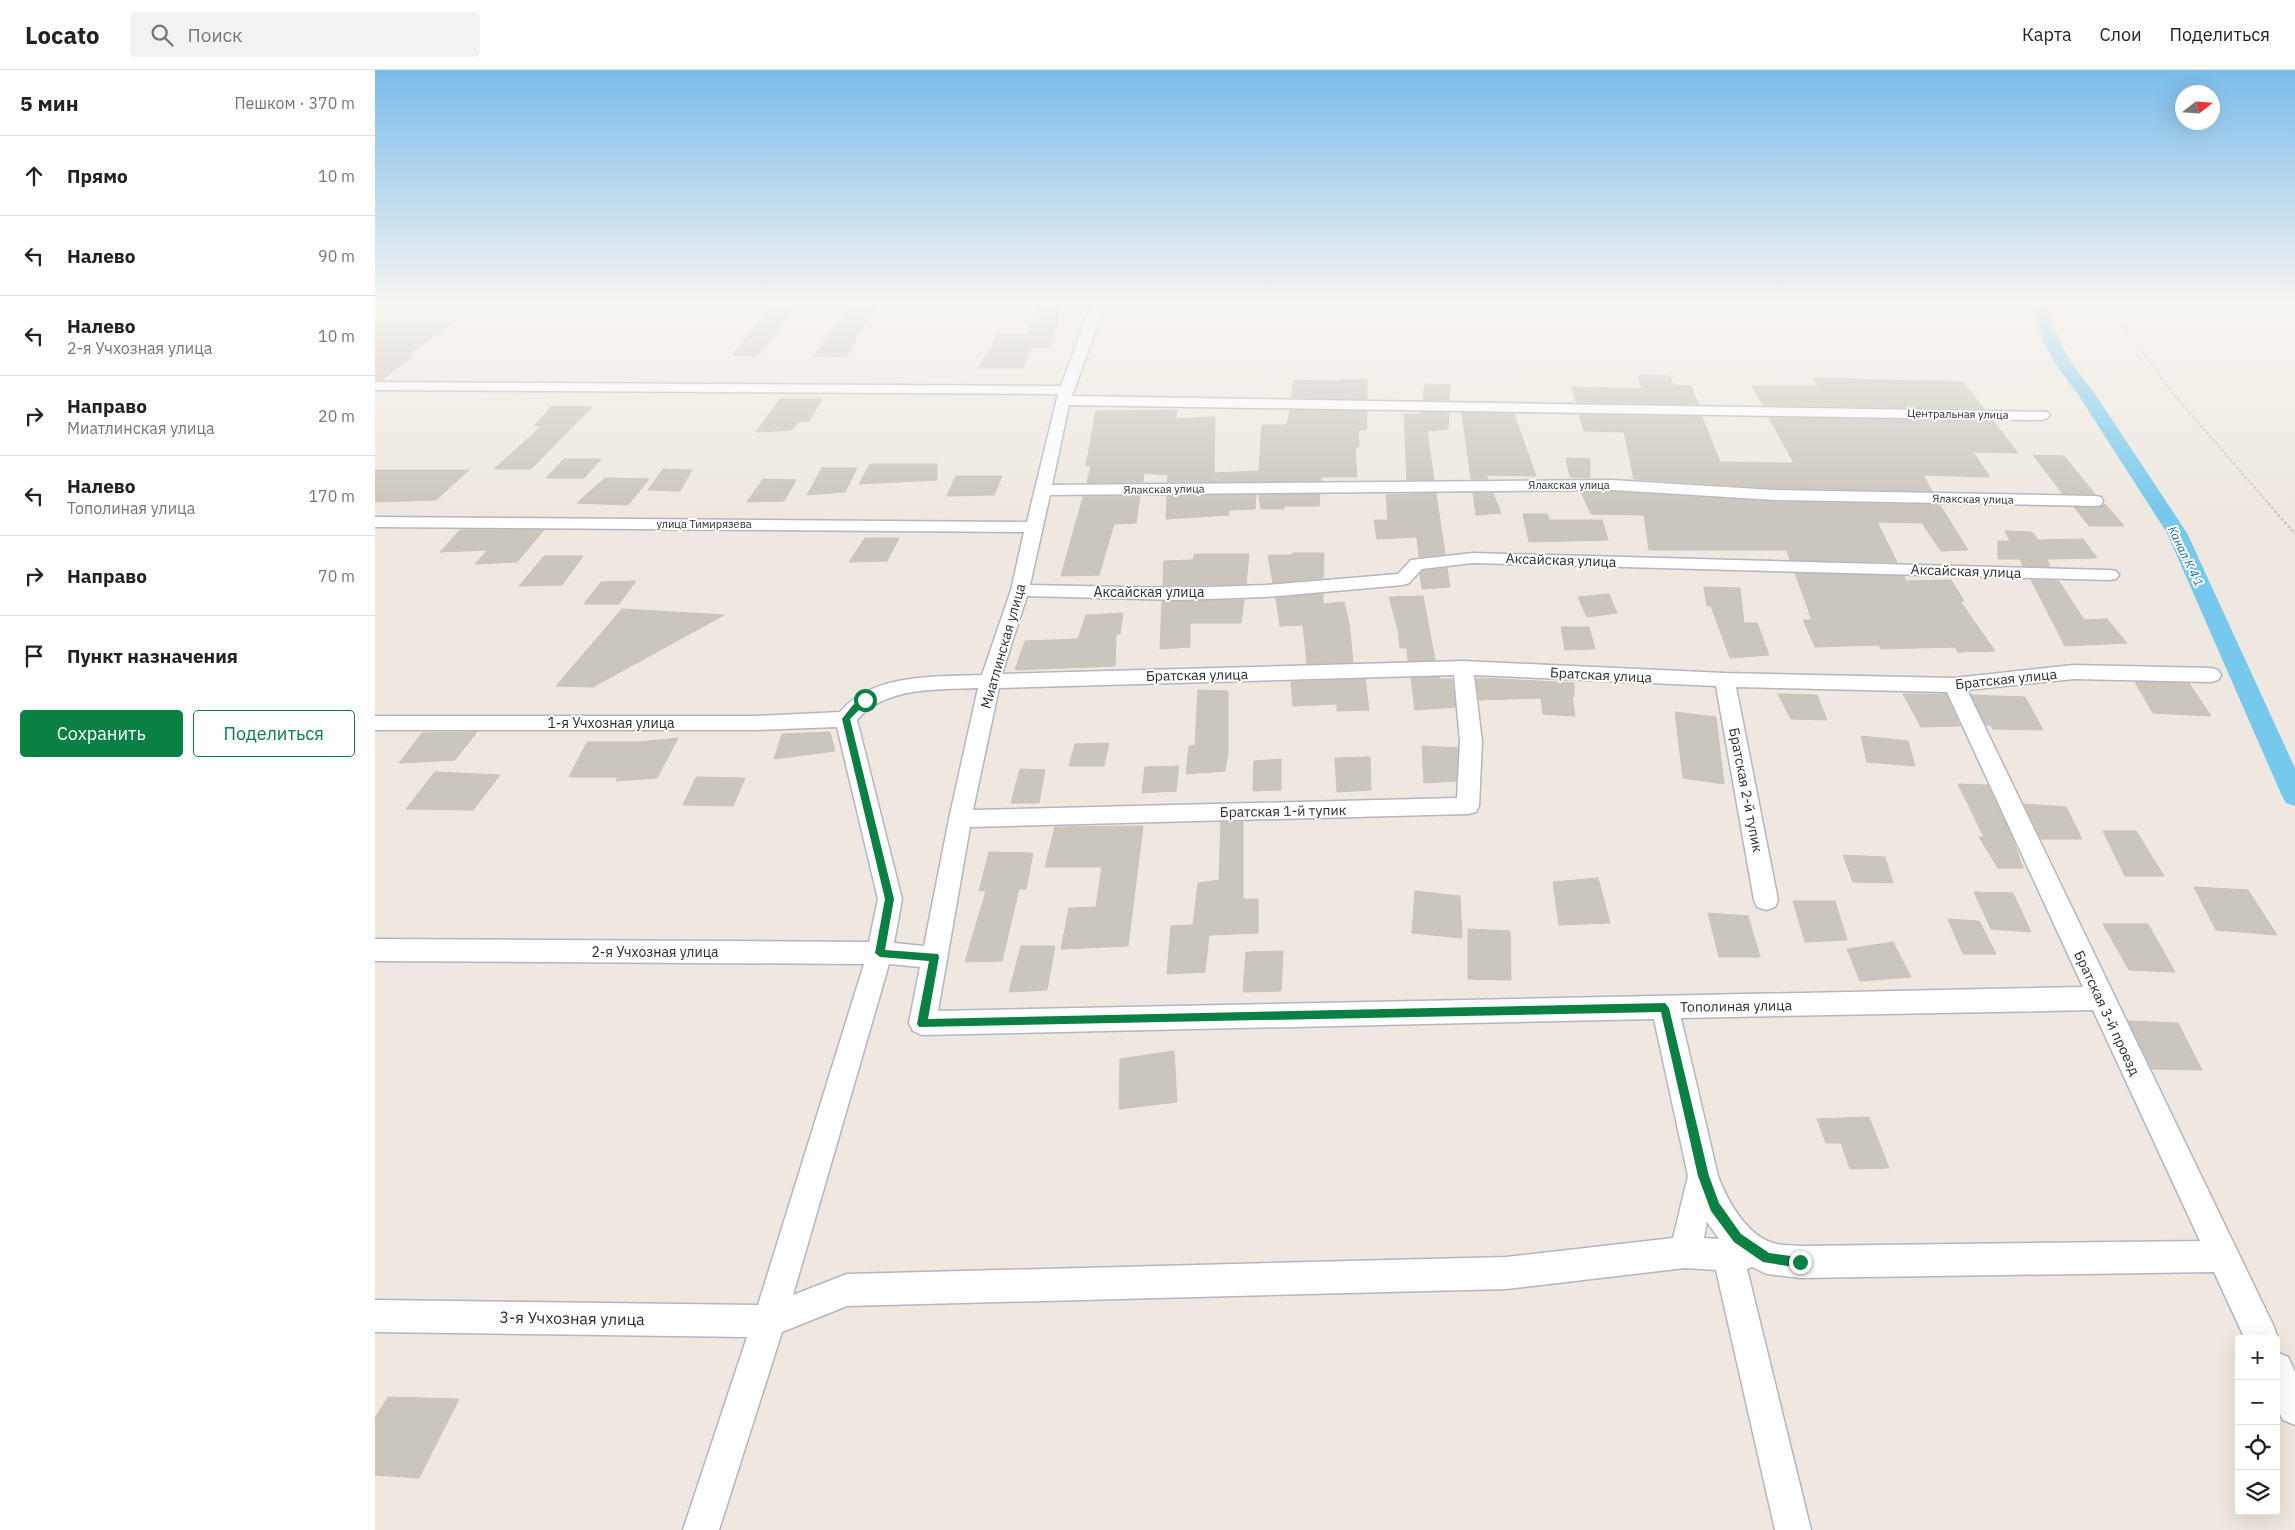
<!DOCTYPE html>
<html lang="ru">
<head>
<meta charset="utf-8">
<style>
  body { margin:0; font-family:"IBM Plex Sans",sans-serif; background:#f2f2f2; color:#222 }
  .controls { position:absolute; right:15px; bottom:15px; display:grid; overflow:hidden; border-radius:5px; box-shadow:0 5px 20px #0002 }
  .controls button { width:45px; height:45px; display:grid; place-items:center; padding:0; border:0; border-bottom:1px solid #e0e0e0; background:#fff; color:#222; font:25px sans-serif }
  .compass { position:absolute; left:1800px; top:15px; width:45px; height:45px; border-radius:50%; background:#fff; box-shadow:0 5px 20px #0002; rotate:73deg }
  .stop { position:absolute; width:15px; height:15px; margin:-11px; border:4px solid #0b8043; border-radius:50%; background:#fff }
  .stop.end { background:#0b8043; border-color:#fff; box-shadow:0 1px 5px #0008 }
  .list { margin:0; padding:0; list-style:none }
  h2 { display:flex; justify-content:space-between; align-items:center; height:65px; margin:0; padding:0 20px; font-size:21px }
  h2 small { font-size:16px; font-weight:400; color:#767676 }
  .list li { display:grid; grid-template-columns:32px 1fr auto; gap:15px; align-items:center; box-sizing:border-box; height:80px; padding:0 20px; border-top:1px solid #e0e0e0 }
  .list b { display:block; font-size:19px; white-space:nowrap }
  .list p { margin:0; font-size:16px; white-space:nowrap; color:#767676 }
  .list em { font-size:16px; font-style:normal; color:#767676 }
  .actions { display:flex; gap:10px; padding:15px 20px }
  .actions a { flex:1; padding:11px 0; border:1px solid #0b8043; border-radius:5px; text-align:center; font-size:18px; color:#0b8043 }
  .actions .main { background:#0b8043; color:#fff }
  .icon { flex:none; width:28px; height:28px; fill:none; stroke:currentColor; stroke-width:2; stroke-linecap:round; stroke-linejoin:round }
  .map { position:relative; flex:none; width:1920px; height:1460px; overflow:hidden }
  header { display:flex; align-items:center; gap:30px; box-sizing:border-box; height:70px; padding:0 25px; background:#fff; border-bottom:1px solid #e0e0e0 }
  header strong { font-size:24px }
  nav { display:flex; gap:28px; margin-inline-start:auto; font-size:18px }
  .search { width:350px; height:45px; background:#f2f2f2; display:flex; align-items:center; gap:12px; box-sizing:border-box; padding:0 18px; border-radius:5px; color:#767676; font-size:19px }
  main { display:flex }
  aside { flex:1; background:#fff }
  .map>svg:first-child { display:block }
</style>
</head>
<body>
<header>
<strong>Locato</strong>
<div class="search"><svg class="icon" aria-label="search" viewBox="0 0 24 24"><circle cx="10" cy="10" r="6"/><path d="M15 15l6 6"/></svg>Поиск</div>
<nav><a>Карта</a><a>Слои</a><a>Поделиться</a></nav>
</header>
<main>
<aside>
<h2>5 мин<small>Пешком · 370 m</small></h2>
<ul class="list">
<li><svg class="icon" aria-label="ahead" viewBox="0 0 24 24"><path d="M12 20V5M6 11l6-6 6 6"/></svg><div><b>Прямо</b></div><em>10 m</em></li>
<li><svg class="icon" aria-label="left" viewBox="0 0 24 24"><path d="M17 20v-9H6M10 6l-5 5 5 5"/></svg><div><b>Налево</b></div><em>90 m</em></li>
<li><svg class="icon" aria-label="left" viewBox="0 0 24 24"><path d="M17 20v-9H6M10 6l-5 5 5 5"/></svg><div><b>Налево</b><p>2-я Учхозная улица</p></div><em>10 m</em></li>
<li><svg class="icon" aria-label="right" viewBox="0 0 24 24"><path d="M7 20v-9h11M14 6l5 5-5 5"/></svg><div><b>Направо</b><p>Миатлинская улица</p></div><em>20 m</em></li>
<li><svg class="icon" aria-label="left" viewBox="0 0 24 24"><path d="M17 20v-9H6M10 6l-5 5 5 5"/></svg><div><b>Налево</b><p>Тополиная улица</p></div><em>170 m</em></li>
<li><svg class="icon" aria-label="right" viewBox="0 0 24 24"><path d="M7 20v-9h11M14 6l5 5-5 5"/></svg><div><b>Направо</b></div><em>70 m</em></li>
<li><svg class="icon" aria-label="arrive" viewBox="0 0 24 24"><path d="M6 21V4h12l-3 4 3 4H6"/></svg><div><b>Пункт назначения</b></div></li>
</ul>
<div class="actions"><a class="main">Сохранить</a><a>Поделиться</a></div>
</aside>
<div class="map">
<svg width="1920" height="1460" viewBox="0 0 1920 1460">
  <rect width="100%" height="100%" fill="#eee8e0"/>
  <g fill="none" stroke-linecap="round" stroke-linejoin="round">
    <!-- canal -->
    <path fill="#76c9ed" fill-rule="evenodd" d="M1657,234h16l7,27 15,30 25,33 92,139 108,235v38l-9,-3 -4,-7 -115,-263 -88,-137 -25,-34 -15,-31z"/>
  </g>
  <!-- building -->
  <g fill="#cac6be" stroke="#cac4b9">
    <path d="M398,234h23l-38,52 -26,-1z"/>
    <path d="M476,234h26l-31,53 -32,-1z"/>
    <path d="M663,235h23l-11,42h-19l-8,21h-45l21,-34h29z"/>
    <path d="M0,254h76l-45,32h7l-32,24h-6z"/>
    <path d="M1263,305l32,1 3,9 18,1 7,18 -122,-2 -4,-15 70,2z"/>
    <path d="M1438,308l150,4 21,27 -221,-4 -11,-19h66z"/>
    <path d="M992,309v20l-76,-1 3,-18 46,1v-1z"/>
    <path d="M1050,314l25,1 -1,15h-26z"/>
    <path d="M405,329h42l-13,22 -10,1 -8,8 -35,2z"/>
    <path d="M177,336l40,1 -61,62h-37l48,-43h-8z"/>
    <path d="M802,340l-1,9 39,-2 -1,56 45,-2 3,-46h25l3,-15 77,1 -1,19h-8l1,17h-4l2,30h-36v4l-154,1 1,-7 -24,-2 -1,9 -56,1 4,-17h-5l10,-55z"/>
    <path d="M1046,342l28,1 -1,16 -21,2 7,49h-27l-3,-66h17z"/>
    <path d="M1087,343l52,1 22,62 -50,-1 2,4h-17z"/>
    <path d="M1204,345l123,2 18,45 74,1 -25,-45 224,3 25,32 -45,-1 17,25 -67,-2 9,16 -157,-3 -141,-9 -10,-47 -40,-1z"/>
    <path d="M1658,385l31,1 31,38h-32z"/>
    <path d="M1191,388l24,1v19l-20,-1z"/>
    <path d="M189,389h37l-17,19h-38z"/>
    <path d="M495,394h67v16l-78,4z"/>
    <path d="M447,398h35l-12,24 -38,3z"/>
    <path d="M288,399l29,1 -12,21 -32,-1z"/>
    <path d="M0,400h94l-33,30 -61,2z"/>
    <path d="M581,406h46l-8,19 -47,1z"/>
    <path d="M230,408l44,1 -21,26 -51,-2z"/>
    <path d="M388,409l33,1 -12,21 -37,1z"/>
    <path d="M1206,422h31l163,10 165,3 28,45 -27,1 -19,-28 -45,-1 20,40 -107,-2 -3,-10h-138l-5,-35 -53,-1z"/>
    <path d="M1061,423l9,61 -26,3 -2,-20 -40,2 -3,-19h14l-2,-25z"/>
    <path d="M1098,423h20l8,20 -25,2z"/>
    <path d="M945,424l-1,12h-35v3h-23l-2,-14z"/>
    <path d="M881,425l-1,14 -26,1v5l-63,4 1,-23z"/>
    <path d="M765,426l-4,27 -22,1 -15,51 -38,1 22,-79z"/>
    <path d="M1730,434l19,22h-35l-15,-19 21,1z"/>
    <path d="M1148,444h24l2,6h53l6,20 -79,2z"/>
    <path d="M85,460h84l-27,32 -42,2 13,-14 -48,2z"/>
    <path d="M1630,461l27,1 6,8 45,-1 14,19 -50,1 3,8 -27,-1 -3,-7h-22v-18h12z"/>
    <path d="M490,468h34l-12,23 -38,1z"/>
    <path d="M917,483h32l-1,25 -50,5 -5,-28h24z"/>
    <path d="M819,484h55l-3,30 -83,2 1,-25 29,-1z"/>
    <path d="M169,486h39l-21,29 -43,1z"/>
    <path d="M1072,498l3,19 -28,2 -2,-15 3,-3z"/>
    <path d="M1420,503l109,3 2,5 45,-1 13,21h-4l35,50 -37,1 -3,-5 -74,2 -2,-4 -64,2 -12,-27h9z"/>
    <path d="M1656,510l28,1 25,39 23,-1 20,24 -62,3z"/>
    <path d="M261,511l-17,23h-35l17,-22z"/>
    <path d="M1329,517l36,1 4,35h13l12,32 -39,3 -19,-52h-4z"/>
    <path d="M948,524v10l21,-2 5,21 4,39 -46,2 -4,-39 -23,1 -4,-28z"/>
    <path d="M1234,524l8,19 -30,4 -9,-20z"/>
    <path d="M1048,526l12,64 -27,1 -1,-13h-7l-2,-18 -9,-33z"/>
    <path d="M869,530l-3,23h-51v24l-30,2 2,-48z"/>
    <path d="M247,539l102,6 -131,72 -37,-1z"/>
    <path d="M748,543l-3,21h-4l-1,32 -100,4 10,-29 53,-2 8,-24z"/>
    <path d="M1186,557h28l6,22 -30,1z"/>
    <path d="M1064,607v2h13l3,28 -40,3 -4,-32z"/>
    <path d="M1107,608l92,5v14l-2,1 3,18 -32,-2 -2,-16 -62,2 -3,-21z"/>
    <path d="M990,609l4,31 -32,1v-7l-44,2 -2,-24z"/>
    <path d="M1760,612l54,1 22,33 -58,-3z"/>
    <path d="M823,620l30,1v61l-3,19 -39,3 3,-28 6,-1z"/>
    <path d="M1403,624l39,1 10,25 -36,-1z"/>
    <path d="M1528,624h43l14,32 -39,1z"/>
    <path d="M1596,625l54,2 18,33 -50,-1 -3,-4h-4z"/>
    <path d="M1300,642l41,5 8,67 -41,-6z"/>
    <path d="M102,662l-22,28 -56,3 23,-30z"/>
    <path d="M455,662l5,19 -61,8 8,-25z"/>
    <path d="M1486,666l47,5 7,25 -48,-4z"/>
    <path d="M303,668l-21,40 -41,3 2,-4h-49l18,-35h51z"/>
    <path d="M734,673l-5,23h-35l6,-22z"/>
    <path d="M1047,676l36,2 -2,33 -32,2z"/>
    <path d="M995,687l1,33 -34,2 -2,-34z"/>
    <path d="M906,689v31l-28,1 1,-30z"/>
    <path d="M804,696l-3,25 -34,2 3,-26z"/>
    <path d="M645,699l25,1 -6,33h-28z"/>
    <path d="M60,702l65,3 -27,35 -67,-1z"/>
    <path d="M321,707l49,1 -12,28 -50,-1z"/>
    <path d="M1583,714l30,1 25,55 10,28h-25l-19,-31h5z"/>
    <path d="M1649,734l42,3 16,32h-41z"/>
    <path d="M846,752h22v77h15v34l-49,2 -4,37 -38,2 4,-48 22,-1 5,-42 21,-3z"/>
    <path d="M768,756l-15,120 -67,3 8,-41 27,-1 6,-40h-57l10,-40z"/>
    <path d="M1728,761h33l28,45h-39z"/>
    <path d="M614,782l44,1 -7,36h-7l-17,72 -37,1 21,-71h-7z"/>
    <path d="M1468,785l42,2 8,26 -40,-1z"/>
    <path d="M1223,808l12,45 -51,2 -6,-43z"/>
    <path d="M1819,817l54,3 29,45 -61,-5z"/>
    <path d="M1040,821l45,5 2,42 -50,-5z"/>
    <path d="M1599,822l39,1 18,39 -40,-3z"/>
    <path d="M1418,831h42l12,39 -42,2z"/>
    <path d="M1333,843l40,3 12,41h-41z"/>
    <path d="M1573,849l31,2 17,33h-33z"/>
    <path d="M1728,854h45l27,48 -46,-2z"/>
    <path d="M1093,859l42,2 1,49 -43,-1z"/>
    <path d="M1518,872l18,35 -51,4 -13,-32z"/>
    <path d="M646,876h34l-8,44 -38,2z"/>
    <path d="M908,881l-2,40 -38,1 3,-40z"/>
    <path d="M1753,951l50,2 24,47 -50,-1z"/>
    <path d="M799,981l3,51 -58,7 1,-50z"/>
    <path d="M1494,1047l20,51 -39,1 -9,-26h-15l-9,-24z"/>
    <path d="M13,1327l71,2 -40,79 -44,-3v-57z"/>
  </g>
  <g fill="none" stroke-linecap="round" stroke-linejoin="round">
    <!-- street casing -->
    <g stroke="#b3b5c0" stroke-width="3">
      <g id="street">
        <path d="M716,234h14l-33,92 975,16 3,3 -3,3 -5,2 -973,-15 -17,80 560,-5 163,10 320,6 6,1 2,4 -2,4 -6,1 -320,-6 -163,-10 -562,5 -20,90 149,3 87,-3 132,-11 13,-14 62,-7 637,17 6,1 3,4 -3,4 -6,1 -637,-17 -51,6 -13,14 -6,2 -137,12 -87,3 -152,-4 -25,78 461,-13 262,12 229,5 120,-13 137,3 7,2 3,5 -3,5 -7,2 -137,-3 -107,11 307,637 4,12 -2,5v-5h-31l-31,-67 -414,6 -33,-4 -15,-7 -5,2 64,261h-36l-59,-260 -31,-2 -179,21 -659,17 -65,26 -63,198h-36l64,-193 -372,-5v-32l383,5 106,-341 -489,-3v-22l494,3 9,-43 -41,-172 -82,3h-380v-14h380l85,-4c33,-39 95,-35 142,-37l29,-85 13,-58 -649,-5v-10l652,5 31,-128 -683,-4v-8l686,4zM1079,605l6,67 -3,56 -484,12 26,-122zM1099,605l242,11 38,214 3,7 9,3 9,-3 3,-7 -42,-213 211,5 136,295 -1145,24 32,-184 498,-13 8,-2 3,-6 3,-64zM603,618l-29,131 -25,127 -30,-3 8,-44 -45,-179c28,-34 81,-30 121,-32zM514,894l31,3 -11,56 4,8 9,4 732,-16 34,157 -15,62 -167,19 -659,17 -54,21zM1718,940l107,231 -400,5c-9,-1 -19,0 -27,-3 -27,-8 -46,-43 -55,-67l-37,-158zM1332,1152l12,17 -15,-1z"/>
        <path d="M1901,1282l12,5 7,15v53l-12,-5 -7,-14z"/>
      </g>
    </g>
    <!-- path-far1 -->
    <path stroke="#c8c8c8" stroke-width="2" stroke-dasharray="2.5 2" stroke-linecap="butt" d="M1733,234l66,91 95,109"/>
    <!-- path -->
    <path stroke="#c8c8c8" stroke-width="2.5" stroke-dasharray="3 2" stroke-linecap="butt" d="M1893,433l27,31"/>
    <!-- street -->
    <use href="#street" fill="#fff" fill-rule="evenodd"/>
  </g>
  <!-- sky -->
  <linearGradient id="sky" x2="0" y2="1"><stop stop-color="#7abcea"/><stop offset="0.53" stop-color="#f7f5f1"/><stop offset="1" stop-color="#f7f5f1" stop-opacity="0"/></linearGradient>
  <rect width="1920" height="438" fill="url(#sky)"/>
  <!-- route -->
  <path fill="#0b8043" d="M488,628l6,2 -19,19 44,180 -9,51 53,4 1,3 -11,62 737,-16 4,5 40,168 10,27 22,31 28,19 35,5 1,4 -1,4 -4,2 -37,-6 -29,-20 -23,-31 -13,-35 -37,-164 -742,15 -2,-3 12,-63 -49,-4 -5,-4 10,-54 -43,-180 11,-14z"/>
  <g text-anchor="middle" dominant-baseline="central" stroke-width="4" stroke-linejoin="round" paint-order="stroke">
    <!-- far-street labels -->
    <g font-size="11" fill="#2d2d2d" stroke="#fff">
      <text transform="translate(1583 344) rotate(1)">Центральная улица</text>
      <text x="1194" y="415">Ялакская улица</text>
      <text transform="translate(789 419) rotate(-1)">Ялакская улица</text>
      <text transform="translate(1598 429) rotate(1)">Ялакская улица</text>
      <text x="329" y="454">улица Тимирязева</text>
    </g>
    <!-- far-water labels -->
    <g font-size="12" font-style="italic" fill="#10689e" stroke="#fff">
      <text transform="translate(1811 486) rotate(64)">Канал К 4 1</text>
    </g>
    <!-- street labels -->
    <g font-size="14" fill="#2d2d2d" stroke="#fff">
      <text transform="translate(1186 490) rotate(2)">Аксайская улица</text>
      <text transform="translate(1591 501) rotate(2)">Аксайская улица</text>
      <text x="774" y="522">Аксайская улица</text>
      <text transform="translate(628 576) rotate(-74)">Миатлинская улица</text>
      <text transform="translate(822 605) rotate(-1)">Братская улица</text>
      <text transform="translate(1226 605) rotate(3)">Братская улица</text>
      <text transform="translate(1631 609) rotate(-6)">Братская улица</text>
      <text x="236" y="653">1-я Учхозная улица</text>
      <text transform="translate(1371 720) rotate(79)">Братская 2-й тупик</text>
      <text transform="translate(908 741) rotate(-1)">Братская 1-й тупик</text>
      <text x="280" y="882">2-я Учхозная улица</text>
      <text transform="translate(1361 936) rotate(-1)">Тополиная улица</text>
      <text transform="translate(1732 943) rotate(65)">Братская 3-й проезд</text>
    </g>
    <!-- near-street labels -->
    <g font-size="16" fill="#2d2d2d" stroke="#fff">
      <text transform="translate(197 1248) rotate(1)">3-я Учхозная улица</text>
    </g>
  </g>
</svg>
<div class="controls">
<button>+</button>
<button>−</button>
<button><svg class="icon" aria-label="locate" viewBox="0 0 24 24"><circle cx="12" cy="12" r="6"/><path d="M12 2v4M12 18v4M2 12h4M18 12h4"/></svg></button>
<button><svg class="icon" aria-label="layers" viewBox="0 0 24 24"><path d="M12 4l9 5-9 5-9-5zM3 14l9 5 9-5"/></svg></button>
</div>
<svg class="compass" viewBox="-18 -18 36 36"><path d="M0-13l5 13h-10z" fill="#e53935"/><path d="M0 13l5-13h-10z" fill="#767676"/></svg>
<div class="stop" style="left:490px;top:630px"></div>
<div class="stop end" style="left:1425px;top:1192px"></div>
</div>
</main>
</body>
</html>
